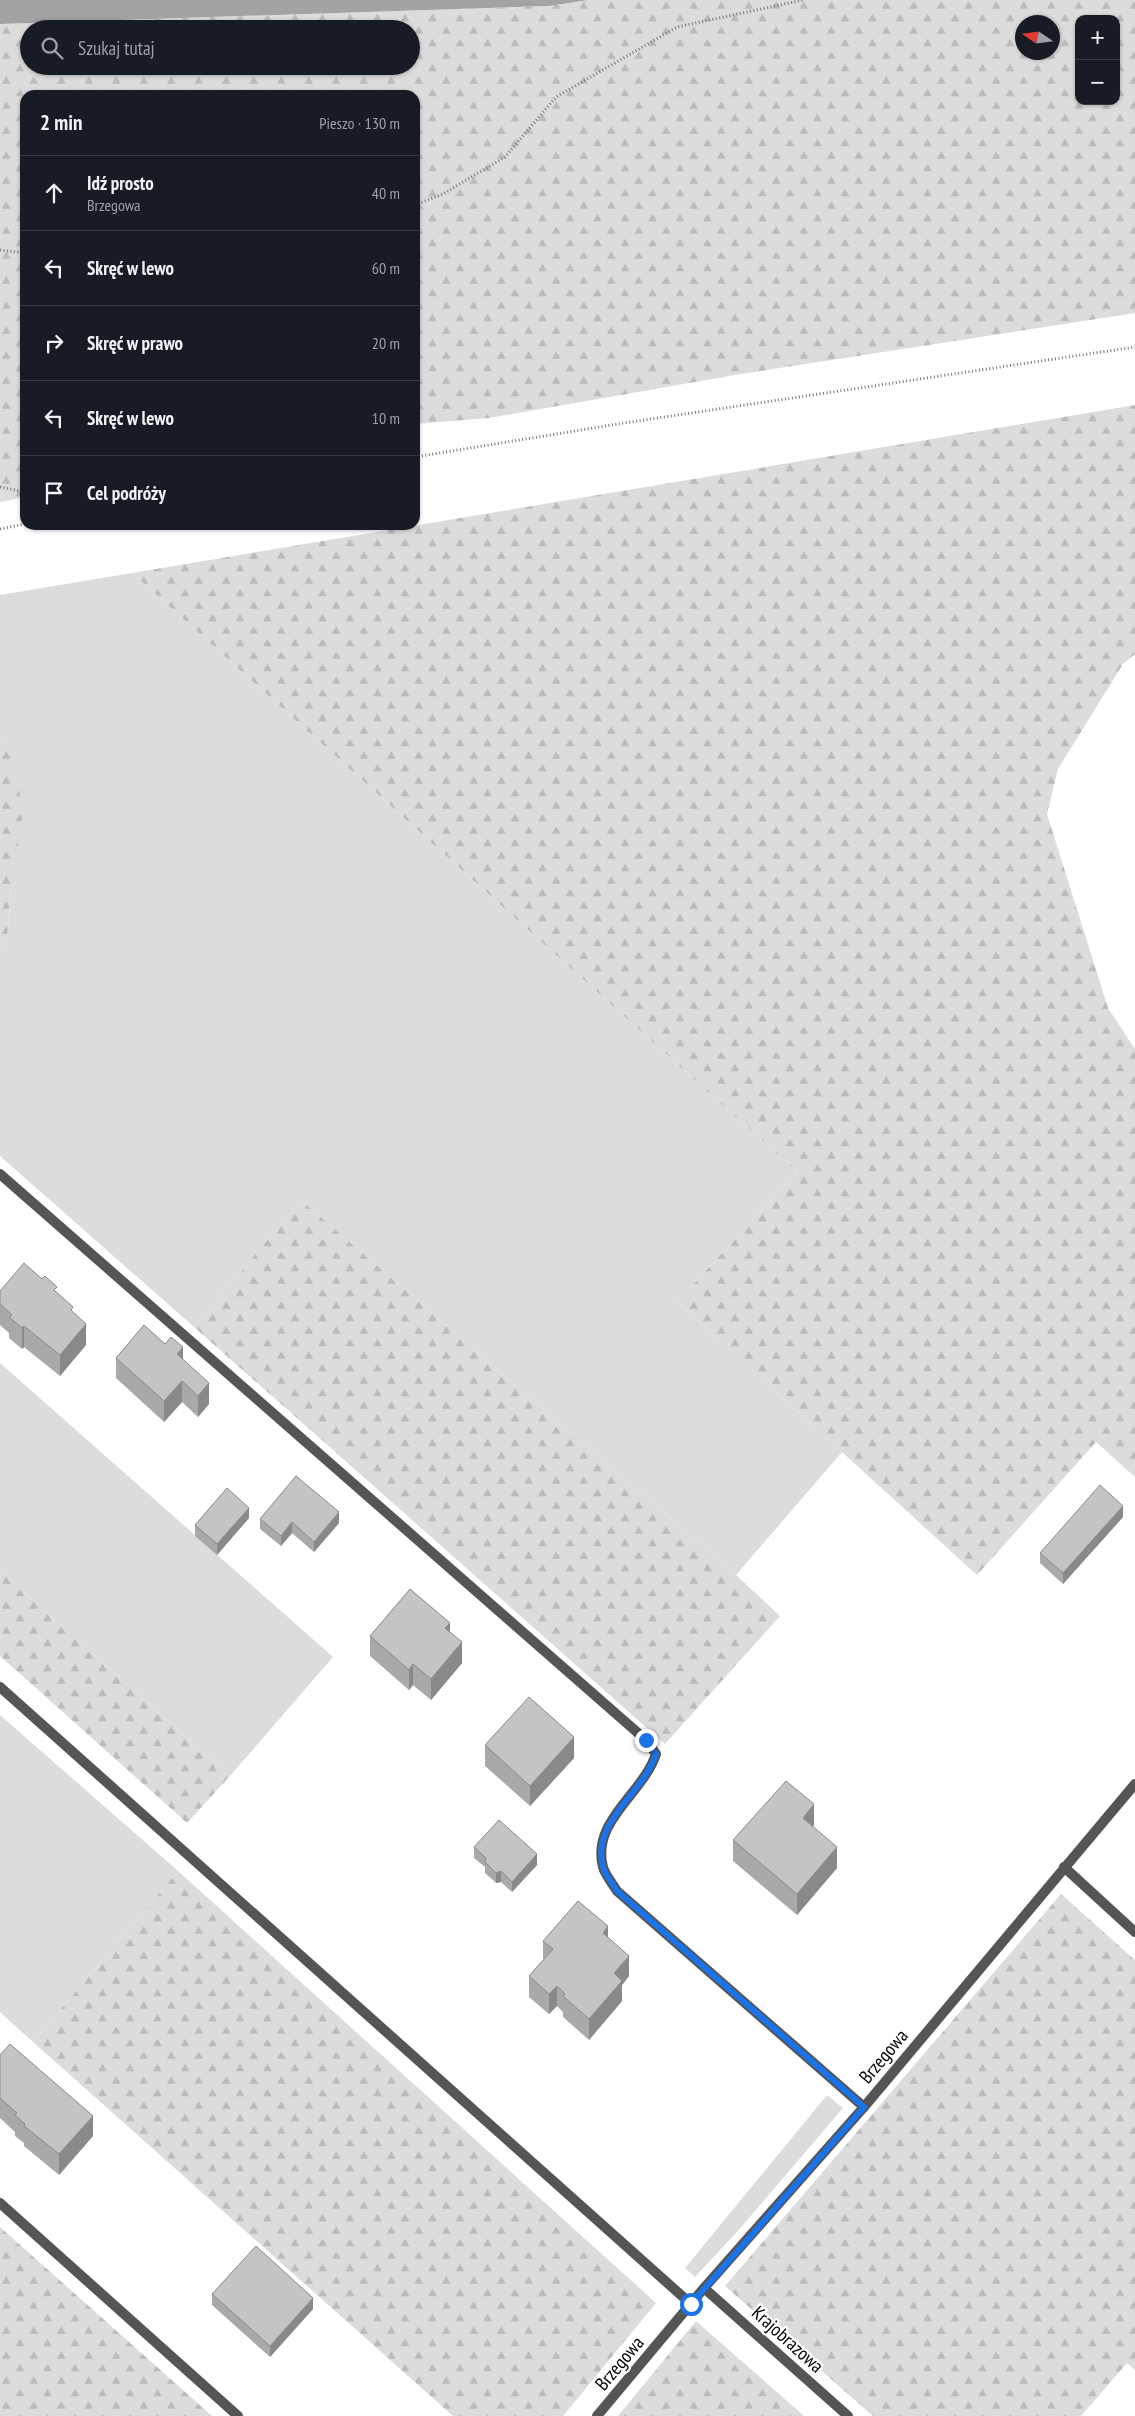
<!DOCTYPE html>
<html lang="pl">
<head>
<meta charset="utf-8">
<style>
  body { margin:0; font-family:"PT Sans Narrow",sans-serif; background:#242831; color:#f1f3f6 }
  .controls { position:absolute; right:15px; top:15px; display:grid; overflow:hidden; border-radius:10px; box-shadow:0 1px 4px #0004 }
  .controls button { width:45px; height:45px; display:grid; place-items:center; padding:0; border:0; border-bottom:1px solid #363941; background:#171b24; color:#f1f3f6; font:25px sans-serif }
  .compass { position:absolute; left:1015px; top:15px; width:45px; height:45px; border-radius:50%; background:#171b24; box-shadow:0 1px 4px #0004; rotate:283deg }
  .stop { position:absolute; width:15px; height:15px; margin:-11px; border:4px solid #1a73e8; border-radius:50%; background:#fff }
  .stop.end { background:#1a73e8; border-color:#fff; box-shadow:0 1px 5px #0008 }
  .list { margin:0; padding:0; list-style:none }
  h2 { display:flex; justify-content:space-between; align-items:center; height:65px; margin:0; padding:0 20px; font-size:21px }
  h2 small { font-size:16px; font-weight:400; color:#9ea1a6 }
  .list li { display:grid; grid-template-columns:32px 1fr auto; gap:15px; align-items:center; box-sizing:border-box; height:75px; padding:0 20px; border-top:1px solid #363941 }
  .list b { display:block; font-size:19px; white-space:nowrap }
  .list p { margin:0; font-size:16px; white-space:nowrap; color:#9ea1a6 }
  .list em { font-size:16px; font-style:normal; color:#9ea1a6 }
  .icon { flex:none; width:28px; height:28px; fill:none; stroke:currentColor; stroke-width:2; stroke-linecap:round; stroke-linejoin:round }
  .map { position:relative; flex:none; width:1135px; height:2416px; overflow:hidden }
  .search { position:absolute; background:#171b24; box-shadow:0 1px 4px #0004; left:20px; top:20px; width:400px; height:55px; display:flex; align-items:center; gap:12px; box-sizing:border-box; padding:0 18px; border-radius:28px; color:#9ea1a6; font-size:19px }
  .panel { position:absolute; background:#171b24; box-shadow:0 1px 4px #0004; left:20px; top:90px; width:400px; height:440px; border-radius:15px }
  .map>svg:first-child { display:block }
</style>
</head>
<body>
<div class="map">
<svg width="1135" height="2416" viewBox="0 0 1135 2416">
  <defs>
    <pattern id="forest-firs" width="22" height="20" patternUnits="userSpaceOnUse" patternTransform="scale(1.25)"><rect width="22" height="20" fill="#dcdcdc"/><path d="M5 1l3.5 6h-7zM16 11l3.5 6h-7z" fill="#bbb"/></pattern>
  </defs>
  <rect width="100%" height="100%" fill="#fff"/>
  <!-- green -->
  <g fill="#dcdcdc">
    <path d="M132,573l665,599 -120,130 165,150 -106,123 -435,-375 -107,127 -194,-171v-208l7,-8 4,-53 1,-143 -12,-4v-145z"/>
    <path d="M0,1363l333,294 -103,119 -230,-205z"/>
    <path d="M0,1715l178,156 -145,171 -33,-30z"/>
    <path d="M827,2095l16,13 -106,124 -42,45 -10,-9z"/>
  </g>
  <!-- forest -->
  <g fill="url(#forest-firs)" fill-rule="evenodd">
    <path d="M588,0h547v313l-400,62 -246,43 -74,6v-329h-390v402l-25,5v-478l549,-18zM1079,19h37v82h-37zM1022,22h30v30h-30zM29,29h382v37h-382z"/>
    <path d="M1135,405v249l-12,10 -65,105 -11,45 61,194 27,41v428l-39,-35 -119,133 -300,-273 120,-130 -665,-599z"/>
    <path d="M0,740l12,4 11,71 -12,72 -4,53 -7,8z"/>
    <path d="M301,1200l435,375 44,41 -115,128 -471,-417z"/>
    <path d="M0,1571l230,205 -43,47 -187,-167z"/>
    <path d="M178,1871l478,432 -93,113h-110l-420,-374z"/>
    <path d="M1061,1894l74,66v410l-8,-7 -46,53h-208l-148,-130z"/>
    <path d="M0,2227l212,189h-212z"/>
    <path d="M696,2321l108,95h-186z"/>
  </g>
  <!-- water -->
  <path fill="#a3a3a3" d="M0,0h588l-39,6 -549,18z"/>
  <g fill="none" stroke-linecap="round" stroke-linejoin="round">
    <!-- path -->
    <g stroke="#777" stroke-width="3" stroke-dasharray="1 2.5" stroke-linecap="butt">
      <path d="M415,205l28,-11 62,-37 51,-60 121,-70 126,-27"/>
      <path d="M0,250l25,3"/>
      <path d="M415,457l209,-34 511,-76"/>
      <path d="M0,487l25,5"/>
      <path d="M0,529l25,-5"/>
    </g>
    <!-- service -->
    <g stroke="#555" stroke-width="10">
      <path d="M0,1174l646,566 10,14c-13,40 -65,67 -53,113 2,8 10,17 14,24l247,216"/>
      <path d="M0,1687l691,617"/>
      <path d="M1064,1867l71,65"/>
      <path d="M0,2203l238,213"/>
    </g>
    <!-- minor -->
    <g stroke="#555" stroke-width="10">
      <path d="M704,2288l144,128"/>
      <path d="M597,2416l107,-128 160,-181 271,-323"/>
    </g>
  </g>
  <!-- wall -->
  <g fill="#a9a9a9">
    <path d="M0,1291l57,2 16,20 13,32 -26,31 -36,-29 -2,2 -13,-11v-5l-9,-8z"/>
    <path d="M116,1358l67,2 26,44 -11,13 -16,-15 -18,20 -48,-44z"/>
    <path d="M1123,1517l-60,67 -23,-21v-10z"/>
    <path d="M249,1518l-32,37 -22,-19v-11z"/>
    <path d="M260,1519l79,4 -25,29 -22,-19 -11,13 -21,-17z"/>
    <path d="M450,1632l12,31 -31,37 -18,-15 -4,5 -39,-34v-20z"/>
    <path d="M485,1745l89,13 -44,48 -45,-40z"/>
    <path d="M814,1825l-1,2 24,41 -40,47 -64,-54v-21z"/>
    <path d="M474,1847l63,18 -25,27 -11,-10 -5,1 -11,-10v-6l-11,-9z"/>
    <path d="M608,1938l21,38 -7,9v16l-33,39 -26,-23v-5l-6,-6 -8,8 -20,-17v-21l14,-16v-19z"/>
    <path d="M0,2055l93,81 -34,39 -35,-29v-3l-9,-7v-4l-15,-14z"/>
    <path d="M212,2294l101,15 -43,48 -58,-52z"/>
  </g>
  <!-- shaded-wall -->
  <g fill="#898989">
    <path d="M86,1324v21l-26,31v-21z"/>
    <path d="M24,1326v21l-2,2v-21z"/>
    <path d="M183,1347v21l-6,-14z"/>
    <path d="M182,1381v21l-18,20v-21z"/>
    <path d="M209,1383v21l-11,13v-21z"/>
    <path d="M1123,1506v11l-60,67v-11z"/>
    <path d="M249,1508v10l-32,37v-11z"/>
    <path d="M339,1512v11l-25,29v-10z"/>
    <path d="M292,1522v11l-11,13v-10z"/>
    <path d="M450,1623v20l-5,-15z"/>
    <path d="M462,1642v21l-31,37v-21z"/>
    <path d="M413,1664v21l-4,5v-20z"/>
    <path d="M574,1737v21l-44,48v-20z"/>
    <path d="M814,1804v21l-11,14v-21z"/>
    <path d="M837,1847v21l-40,47v-21z"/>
    <path d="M537,1854v11l-25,27v-10z"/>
    <path d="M501,1871v11l-5,1v-10z"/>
    <path d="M608,1926v21l-5,-14z"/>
    <path d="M629,1956v20l-7,9v16l-33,39v-21l25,-46z"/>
    <path d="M557,1986v20l-8,8v-20z"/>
    <path d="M93,2116v20l-34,39v-21z"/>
    <path d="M313,2298v11l-43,48v-11z"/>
  </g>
  <!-- building -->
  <g fill="#c4c4c4" stroke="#898989">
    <path d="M24,1263l18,16 3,-3 12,11 -3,3 19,17 -2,3 15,14 -26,31 -36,-29 -2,2 -13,-11 3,-2 -12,-11v-13z"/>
    <path d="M144,1325l21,19 6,-7 12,10 -6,7 32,29 -11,13 -16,-15 -18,20 -48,-43z"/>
    <path d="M296,1476l43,36 -25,30 -22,-20 -11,14 -21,-17z"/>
    <path d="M1100,1485l23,21 -60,67 -23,-20z"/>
    <path d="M227,1488l22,20 -32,36 -22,-19z"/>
    <path d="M410,1589l40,34 -5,5 17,14 -31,37 -18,-15 -4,6 -39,-34z"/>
    <path d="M529,1697l45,40 -44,49 -45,-41z"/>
    <path d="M786,1781l28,23 -11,14 34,29 -40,47 -64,-54z"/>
    <path d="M499,1820l38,34 -25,28 -11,-11 -5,2 -11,-11 1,-4 -12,-11z"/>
    <path d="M578,1901l30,25 -5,7 26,23 -15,17 8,8 -33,38 -26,-23 2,-2 -8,-8 -8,8 -20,-18 24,-27 -10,-8z"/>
    <path d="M10,2044l83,72 -34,38 -35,-28 1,-2 -10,-9 2,-2 -17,-15v-43z"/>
    <path d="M256,2246l57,52 -43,48 -58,-52z"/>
  </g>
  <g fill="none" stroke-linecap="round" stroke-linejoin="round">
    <!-- route -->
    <path stroke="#1a73e8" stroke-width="6" d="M646,1740l10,14c-13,40 -65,67 -53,113 2,8 10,17 14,24l247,216 -173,197"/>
  </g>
  <g text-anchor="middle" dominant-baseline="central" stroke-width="4.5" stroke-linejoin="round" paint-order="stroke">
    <!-- street labels -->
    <g font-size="19" fill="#000" stroke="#fff">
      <text transform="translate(883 2056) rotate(-50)">Brzegowa</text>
      <text transform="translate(788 2339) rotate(42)">Krajobrazowa</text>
      <text transform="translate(619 2363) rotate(-50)">Brzegowa</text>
    </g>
  </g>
</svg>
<div class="controls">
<button>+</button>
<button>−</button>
</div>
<svg class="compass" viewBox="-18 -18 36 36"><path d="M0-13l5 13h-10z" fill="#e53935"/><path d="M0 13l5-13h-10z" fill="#9ea1a6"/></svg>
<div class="stop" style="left:691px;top:2304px"></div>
<div class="stop end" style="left:646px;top:1740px"></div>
<div class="search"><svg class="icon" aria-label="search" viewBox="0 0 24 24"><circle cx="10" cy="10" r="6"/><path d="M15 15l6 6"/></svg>Szukaj tutaj</div>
<section class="panel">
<h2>2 min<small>Pieszo · 130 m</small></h2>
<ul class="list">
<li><svg class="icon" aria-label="ahead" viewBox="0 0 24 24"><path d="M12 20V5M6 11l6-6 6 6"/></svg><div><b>Idź prosto</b><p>Brzegowa</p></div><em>40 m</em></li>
<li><svg class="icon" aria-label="left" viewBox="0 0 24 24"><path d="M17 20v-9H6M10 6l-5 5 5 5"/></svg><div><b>Skręć w lewo</b></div><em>60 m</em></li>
<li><svg class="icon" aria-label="right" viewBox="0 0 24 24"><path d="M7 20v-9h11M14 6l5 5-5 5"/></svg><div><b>Skręć w prawo</b></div><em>20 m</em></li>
<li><svg class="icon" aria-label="left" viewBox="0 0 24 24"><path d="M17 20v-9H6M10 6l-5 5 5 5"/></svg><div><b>Skręć w lewo</b></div><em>10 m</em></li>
<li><svg class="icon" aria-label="arrive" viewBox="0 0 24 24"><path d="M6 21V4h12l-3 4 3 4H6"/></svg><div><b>Cel podróży</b></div></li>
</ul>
</section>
</div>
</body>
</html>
